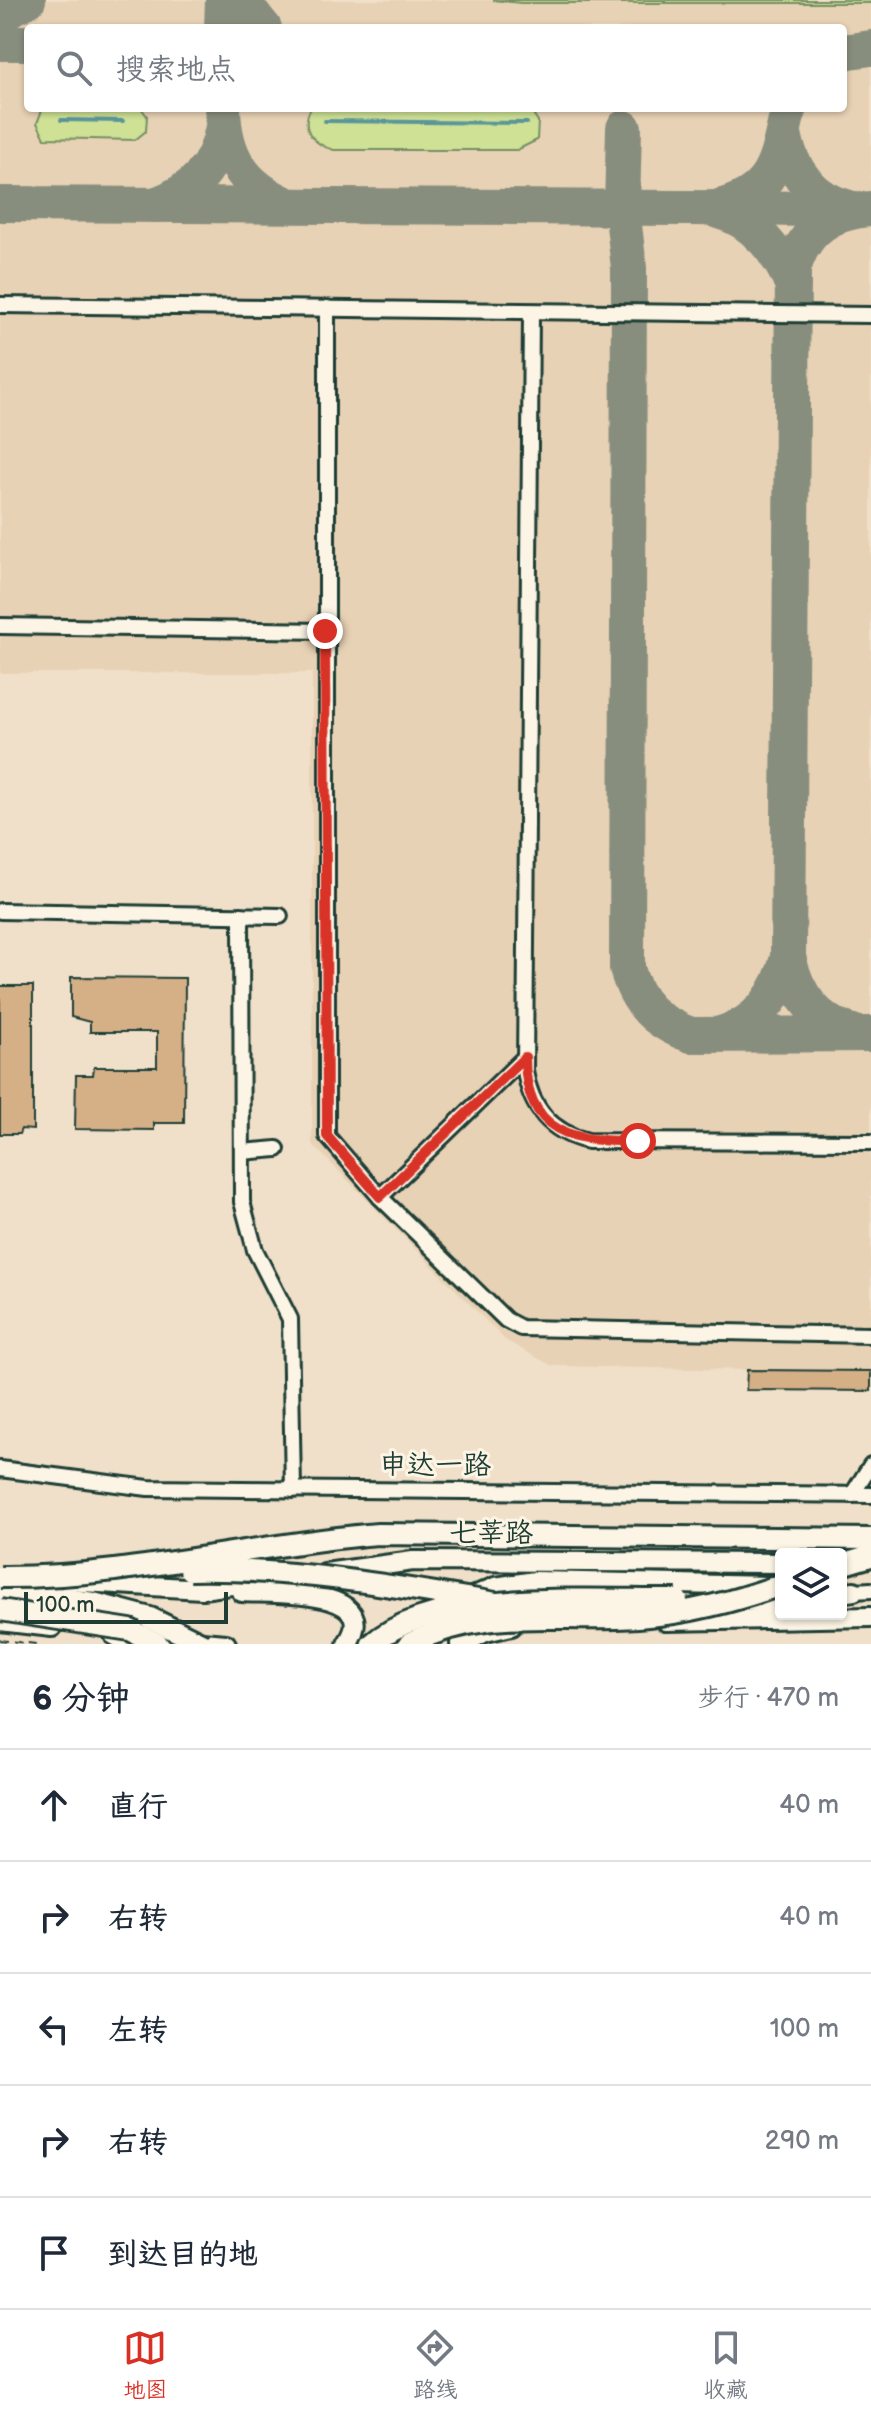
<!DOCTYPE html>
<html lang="zh">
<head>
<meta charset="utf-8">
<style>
  body { margin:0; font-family:"Balsamiq Sans","LXGW WenKai TC",sans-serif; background:#f6f6f7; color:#1f2937 }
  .controls { position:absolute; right:24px; bottom:24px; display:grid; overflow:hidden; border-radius:8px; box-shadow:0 2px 6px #0004 }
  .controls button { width:72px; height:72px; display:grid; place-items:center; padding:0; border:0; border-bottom:2px solid #e0e1e3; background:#fff; color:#1f2937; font:40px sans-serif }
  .scale { position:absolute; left:24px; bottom:20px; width:204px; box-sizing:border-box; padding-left:8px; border:4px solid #1f3d34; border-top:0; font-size:22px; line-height:28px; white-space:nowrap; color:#1f3d34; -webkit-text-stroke:6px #fcf5e5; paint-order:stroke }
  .stop { position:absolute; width:24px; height:24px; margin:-18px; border:6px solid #d93025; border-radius:50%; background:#fff }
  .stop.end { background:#d93025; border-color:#fff; box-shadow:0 2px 8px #0008 }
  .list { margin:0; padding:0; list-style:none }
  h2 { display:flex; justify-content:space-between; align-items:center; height:104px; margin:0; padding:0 32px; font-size:34px }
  h2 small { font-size:26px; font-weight:400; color:#747a83 }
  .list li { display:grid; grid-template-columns:52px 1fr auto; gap:24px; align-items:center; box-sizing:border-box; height:112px; padding:0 32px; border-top:2px solid #e0e1e3 }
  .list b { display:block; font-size:30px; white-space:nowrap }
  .list em { font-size:26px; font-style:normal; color:#747a83 }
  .icon { flex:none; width:44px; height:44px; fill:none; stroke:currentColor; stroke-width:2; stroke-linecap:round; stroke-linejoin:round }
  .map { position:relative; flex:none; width:871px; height:1644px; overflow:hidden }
  .search { position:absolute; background:#fff; box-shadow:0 2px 6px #0004; left:24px; right:24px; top:24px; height:88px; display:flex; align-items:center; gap:20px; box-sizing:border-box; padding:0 28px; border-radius:8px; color:#747a83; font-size:30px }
  .sheet { height:664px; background:#fff }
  nav { display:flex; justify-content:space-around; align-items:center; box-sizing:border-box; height:112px; border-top:2px solid #e0e1e3; background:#fff; font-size:22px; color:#747a83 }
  nav a { display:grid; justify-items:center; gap:4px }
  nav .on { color:#d93025 }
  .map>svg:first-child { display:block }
</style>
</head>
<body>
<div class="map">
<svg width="871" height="1644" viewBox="0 0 871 1644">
  <rect width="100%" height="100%" fill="#f0e0c9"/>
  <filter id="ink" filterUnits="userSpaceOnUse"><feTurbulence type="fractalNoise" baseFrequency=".0125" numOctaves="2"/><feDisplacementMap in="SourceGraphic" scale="16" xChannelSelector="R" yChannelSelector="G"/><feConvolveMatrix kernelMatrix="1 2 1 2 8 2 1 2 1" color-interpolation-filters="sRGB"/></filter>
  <g filter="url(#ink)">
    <!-- built -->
    <path fill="#e8d2b5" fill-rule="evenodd" d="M0,0h871v1391l-125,-1v-20l-194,-4 -47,-26 -193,-196v-471h-312zM28,28h815v80h-815z"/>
    <!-- green -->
    <g fill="#cee195" stroke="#768f64" stroke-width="2">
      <path d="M493,0h378v3h-350z"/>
      <path d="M43,108h98l6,8 -1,15 -11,9 -90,-2 -8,-15z"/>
      <path d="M311,108h218l9,13 -1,19 -20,10h-183c-20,-5 -35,-21 -23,-42z"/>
    </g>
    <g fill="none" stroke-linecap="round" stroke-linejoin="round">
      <!-- stream -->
      <g stroke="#5a9699" stroke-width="4">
        <path d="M61,120l62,1"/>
        <path d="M325,121l202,2"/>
      </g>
      <!-- taxiway -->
      <g stroke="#888e7e" stroke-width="36">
        <path d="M241,0l23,28"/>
        <path d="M0,14l28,-14"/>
        <path d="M222,28l1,-28"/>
        <path d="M0,43h28"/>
        <path d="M843,52l28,-4"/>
        <path d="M223,108c1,48 20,78 65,97"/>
        <path d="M624,128l-2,80 7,60 -2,700c9,36 30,55 64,67l180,-1"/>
        <path d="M784,134c7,37 27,64 65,74"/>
        <path d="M0,204l846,5"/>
        <path d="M155,205c39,-14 61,-38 68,-78"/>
        <path d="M719,207c59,-15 57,-50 70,-99"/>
        <path d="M718,211c37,9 61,42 75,75"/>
        <path d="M788,957c8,36 27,66 65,75"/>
        <path d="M721,1034c37,-10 59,-41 67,-77l5,-687c11,-41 37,-58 78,-61"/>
      </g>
    </g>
    <!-- building -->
    <g fill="#d5b087" stroke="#1f3d34" stroke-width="2">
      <path d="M71,977l114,1 -1,145h-30v7l-79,-1 1,-54h17l1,-8h63v-35h-67v-10l-19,-5z"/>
      <path d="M0,986h33v144l-12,-1 -2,5h-19z"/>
      <path d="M747,1370l124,1v20l-125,-1z"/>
    </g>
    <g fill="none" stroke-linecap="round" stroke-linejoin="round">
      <!-- minor casing -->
      <g stroke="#1f3d34" stroke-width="20">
        <g id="minor">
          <path d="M0,305l871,10"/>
          <path d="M327,308v828l53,61 126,123 15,8 350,7"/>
          <path d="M531,313l-6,757c5,37 25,62 63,71l283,1"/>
          <path d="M0,626l325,5"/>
          <path d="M0,911l280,5"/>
          <path d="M241,915l1,287 13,48 35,69 3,171"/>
          <path d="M242,1152l35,-3"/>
          <path d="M380,1197l145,-140"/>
          <path d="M0,1469l148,19 723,7"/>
          <path d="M852,1495l19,-30"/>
          <path d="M854,1591l17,-1"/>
        </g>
      </g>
      <!-- major casing -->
      <g stroke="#1f3d34" stroke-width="24">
        <g id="major">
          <path d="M325,1573l88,-12 368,2"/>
          <path d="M66,1581l136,8 81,-11"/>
          <path d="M242,1592c30,2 143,-5 105,52"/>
          <path d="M841,1593l13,-2"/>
          <path d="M463,1601l32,-14 40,-6 235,5"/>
          <path d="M736,1601l45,2"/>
          <path d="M0,1621l52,6"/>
          <path d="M666,1621l205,-4"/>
          <path d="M114,1635l16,9"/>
          <path d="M141,1637l85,7"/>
        </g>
      </g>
      <!-- highway casing -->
      <g stroke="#1f3d34" stroke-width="26">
        <g id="highway">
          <path d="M0,1590l93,13 57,15"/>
          <path d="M461,1644l24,-13 26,-6"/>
        </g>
      </g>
      <!-- path -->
      <path stroke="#1f3d34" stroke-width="2" stroke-dasharray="8 6" stroke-linecap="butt" d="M0,1640l36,4"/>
      <!-- minor -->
      <use href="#minor" stroke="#fcf5e5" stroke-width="14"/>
      <!-- major -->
      <use href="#major" stroke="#fcf5e5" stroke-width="18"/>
      <!-- highway -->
      <use href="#highway" stroke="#fcf5e5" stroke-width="20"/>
      <!-- highway-bridge casing -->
      <g stroke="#1f3d34" stroke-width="26" stroke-linecap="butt">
        <g id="highway-bridge">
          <path d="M841,1565l30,-9"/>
          <path d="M190,1570c103,-2 205,16 306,33"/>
          <path d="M0,1577c128,1 251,-33 378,-43l493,5"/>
          <path d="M0,1610l130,20 28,14"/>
          <path d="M150,1618l53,26"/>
          <path d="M372,1644c62,-56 224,-43 305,-44"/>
          <path d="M409,1644c79,-39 145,-21 229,-27 50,-3 96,-16 143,-32"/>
        </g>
      </g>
      <!-- highway-bridge -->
      <use href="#highway-bridge" stroke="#fcf5e5" stroke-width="20"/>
    </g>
  </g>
  <g fill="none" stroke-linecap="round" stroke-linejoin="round" filter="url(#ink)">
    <!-- route -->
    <path stroke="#d93025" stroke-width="10" d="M325,631l2,505 53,61 145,-140c0,78 49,85 113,84"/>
  </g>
  <g text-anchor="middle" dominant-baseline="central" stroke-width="6" stroke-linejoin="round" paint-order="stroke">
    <!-- street labels -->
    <g font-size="28" fill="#1f3d34" stroke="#fcf5e5">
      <text x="435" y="1465">申达一路</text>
      <text x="491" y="1533">七莘路</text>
    </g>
  </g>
</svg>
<div class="controls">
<button><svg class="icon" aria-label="layers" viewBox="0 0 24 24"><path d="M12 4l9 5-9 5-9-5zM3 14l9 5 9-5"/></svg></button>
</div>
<div class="scale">100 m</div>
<div class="stop" style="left:638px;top:1141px"></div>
<div class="stop end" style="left:325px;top:631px"></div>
<div class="search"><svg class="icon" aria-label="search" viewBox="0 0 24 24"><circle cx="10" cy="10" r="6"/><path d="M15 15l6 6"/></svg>搜索地点</div>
</div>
<section class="sheet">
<h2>6 分钟<small>步行 · 470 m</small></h2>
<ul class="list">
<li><svg class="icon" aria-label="ahead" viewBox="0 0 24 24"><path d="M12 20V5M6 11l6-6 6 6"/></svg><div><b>直行</b></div><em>40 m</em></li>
<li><svg class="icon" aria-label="right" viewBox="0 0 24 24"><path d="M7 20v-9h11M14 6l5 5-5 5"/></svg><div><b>右转</b></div><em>40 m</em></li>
<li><svg class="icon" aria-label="left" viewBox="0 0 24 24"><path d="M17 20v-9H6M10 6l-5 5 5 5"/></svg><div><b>左转</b></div><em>100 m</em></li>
<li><svg class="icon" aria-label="right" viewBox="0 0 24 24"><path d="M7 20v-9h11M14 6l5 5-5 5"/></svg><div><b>右转</b></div><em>290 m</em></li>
<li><svg class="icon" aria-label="arrive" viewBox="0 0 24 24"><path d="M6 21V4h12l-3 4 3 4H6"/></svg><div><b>到达目的地</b></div></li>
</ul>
</section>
<nav>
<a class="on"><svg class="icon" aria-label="map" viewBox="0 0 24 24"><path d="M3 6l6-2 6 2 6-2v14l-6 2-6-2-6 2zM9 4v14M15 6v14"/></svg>地图</a>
<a><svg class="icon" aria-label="directions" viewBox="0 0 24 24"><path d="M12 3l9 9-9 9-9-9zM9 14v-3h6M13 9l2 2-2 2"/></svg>路线</a>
<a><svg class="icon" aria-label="saved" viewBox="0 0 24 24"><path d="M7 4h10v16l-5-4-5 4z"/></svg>收藏</a>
</nav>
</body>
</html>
